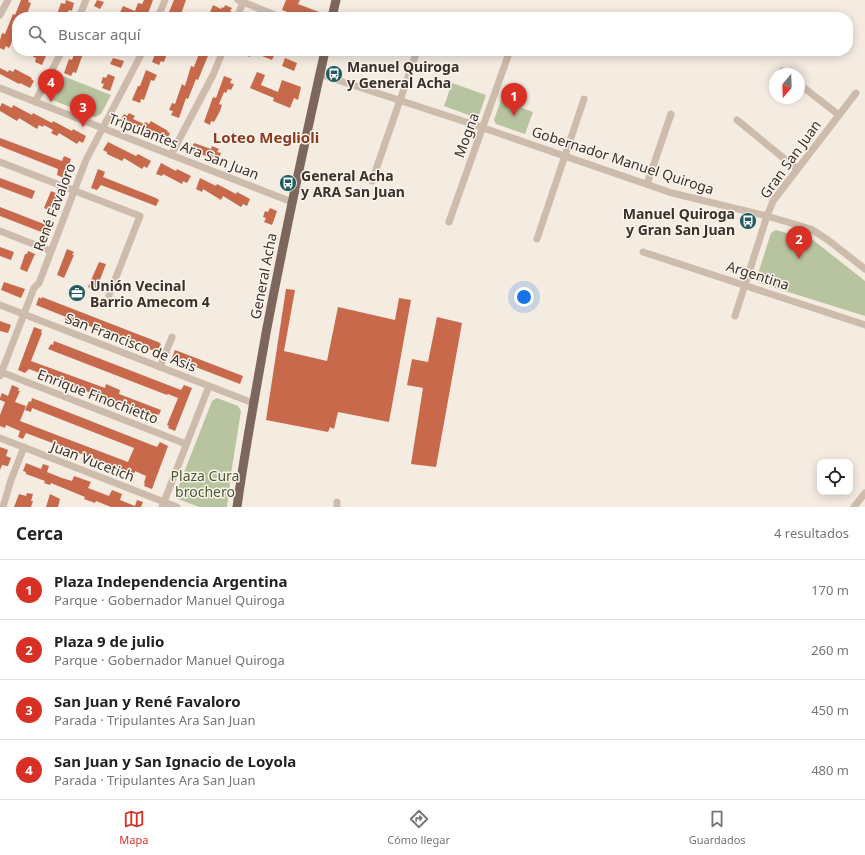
<!DOCTYPE html>
<html lang="es">
<head>
<meta charset="utf-8">
<style>
  body { margin:0; font-family:"Noto Sans",sans-serif; background:#f6f6f6; color:#222 }
  .controls { position:absolute; right:12px; bottom:12px; display:grid; overflow:hidden; border-radius:8px; box-shadow:0 2px 10px #0003 }
  .controls button { width:36px; height:36px; display:grid; place-items:center; padding:0; border:0; border-bottom:1px solid #e0e0e0; background:#fff; color:#222; font:20px sans-serif }
  .compass { position:absolute; left:769px; top:68px; width:36px; height:36px; border-radius:50%; background:#fff; box-shadow:0 2px 10px #0003; rotate:199deg }
  .you { position:absolute; left:524px; top:297px; width:14px; height:14px; margin:-10px; border:3px solid #fff; border-radius:50%; background:#1a73e8; box-shadow:0 0 0 6px #1a73e833 }
  .badge { display:grid; place-items:center; width:26px; height:26px; border-radius:50%; background:#d93025; color:#fff; font-size:13px; font-weight:700 }
  .pin { position:absolute; translate:-50% -33px; filter:drop-shadow(0 1px 2px #0008) }
  .pin::after { content:''; position:absolute; top:21px; width:14px; height:12px; background:inherit; clip-path:polygon(0 0,100% 0,50% 100%) }
  .list { margin:0; padding:0; list-style:none }
  h2 { display:flex; justify-content:space-between; align-items:center; height:52px; margin:0; padding:0 16px; font-size:17px }
  h2 small { font-size:13px; font-weight:400; color:#767676 }
  .list li { display:grid; grid-template-columns:26px 1fr auto; gap:12px; align-items:center; box-sizing:border-box; height:60px; padding:0 16px; border-top:1px solid #e0e0e0 }
  .list b { display:block; font-size:15px; white-space:nowrap }
  .list p { margin:0; font-size:13px; white-space:nowrap; color:#767676 }
  .list em { font-size:13px; font-style:normal; color:#767676 }
  .icon { flex:none; width:22px; height:22px; fill:none; stroke:currentColor; stroke-width:2; stroke-linecap:round; stroke-linejoin:round }
  .map { position:relative; flex:none; width:865px; height:507px; overflow:hidden }
  .search { position:absolute; background:#fff; box-shadow:0 2px 10px #0003; left:12px; right:12px; top:12px; height:44px; display:flex; align-items:center; gap:10px; box-sizing:border-box; padding:0 14px; border-radius:16px; color:#767676; font-size:15px }
  .sheet { height:292px; background:#fff }
  nav { display:flex; justify-content:space-around; align-items:center; box-sizing:border-box; height:56px; border-top:1px solid #e0e0e0; background:#fff; font-size:11px; color:#767676 }
  nav a { display:grid; justify-items:center; gap:2px }
  nav .on { color:#d93025 }
  .map>svg:first-child { display:block }
</style>
</head>
<body>
<div class="map">
<svg width="865" height="507" viewBox="0 0 865 507">
  <rect width="100%" height="100%" fill="#f4ebe1"/>
  <!-- green -->
  <g fill="#b8c4a0">
    <path d="M58,74l53,21 -10,19 -6,3 -45,-18 -2,-6z"/>
    <path d="M452,83l34,12 -7,20 -5,2 -30,-11z"/>
    <path d="M501,100l32,12 -8,22 -29,-10 -2,-4z"/>
    <path d="M776,230l37,10 52,41v35l-105,-33 -3,-6 14,-44z"/>
    <path d="M217,398l21,8 3,5 -10,63 -4,33h-28l-21,-8 -2,-6 36,-92z"/>
  </g>
  <!-- building -->
  <g fill="#c8694b">
    <path d="M21,0h8l-1,2 3,1 -5,14h-9v8l-6,19 -2,4 -3,-2 -2,4 -4,-2v-8l2,-7 3,1 8,-20 2,1z"/>
    <path d="M66,0l8,3 -2,8 -3,-1 -3,7h-10l5,-14 4,1z"/>
    <path d="M97,0l7,2 -4,7 -6,-3z"/>
    <path d="M144,0h9l-6,16 2,1h-31l5,-11 12,5 3,-8 4,1z"/>
    <path d="M174,0h12l-6,17 -11,-5z"/>
    <path d="M286,0h14l-2,4 21,8 -1,5h-18l-18,-7z"/>
    <path d="M213,5l8,4 1,-2 2,1 1,-3 7,3 -2,3 2,1 -2,5h-22z"/>
    <path d="M35,51h13l-6,14 -7,-3 1,-4 -3,-1z"/>
    <path d="M75,51h9l-8,22 -3,-1 -2,4 -7,-3 5,-14 3,1z"/>
    <path d="M156,51h9l-2,4 3,1 -2,6 -3,-1 -2,4 -7,-3z"/>
    <path d="M200,51h10l-12,29 -2,-1 -8,20 -2,-1 -7,20 -8,-3 2,-4 -4,-1 3,-7 3,1 7,-20 3,2 6,-20 3,1z"/>
    <path d="M235,51h41l-4,9 -20,-8 -2,5z"/>
    <path d="M113,58l11,3 -3,7 -11,-4z"/>
    <path d="M285,58l12,5 -3,8 -12,-5z"/>
    <path d="M0,68l8,4 1,-2 4,2 2,-3 17,9 -1,1 3,2 -4,7 -10,-5 -1,1 -19,-10z"/>
    <path d="M146,70l11,5 -3,6 -3,-1 -7,20 -3,-1 -1,4 -8,-3 6,-14h2z"/>
    <path d="M257,72l8,3 -4,10 17,7 4,-12 19,7 -3,13 -4,-2 -4,10 -17,-7 1,-3 -24,-10z"/>
    <path d="M108,74l7,3 -5,14 -8,-3 2,-4 -3,-1 2,-6 3,1z"/>
    <path d="M224,76l8,3 -2,4 4,1 -3,6 -3,-1 -2,4 -2,-1 -5,12 3,1 -2,6 -6,11 -3,-1 -1,4 -6,-3 9,-25 3,1z"/>
    <path d="M2,103l10,5 1,-3 19,10 1,-2 19,10 1,-2 19,10 1,-2 13,7 -3,7 -4,-2 -2,3 -18,-11 -2,3 -6,-3 2,-3 -9,-5 -1,2 -4,-2 -2,4 -18,-11 -2,3 -17,-10v-4z"/>
    <path d="M129,113l6,3 -2,3 11,5 1,-2 4,2 2,-3 17,10 -1,1 3,1 -4,8 -31,-15 -2,2 -13,-7 4,-7 3,2z"/>
    <path d="M0,138l62,23 2,-5 7,3 -7,19 -7,-3 1,-6 -58,-23z"/>
    <path d="M108,142l28,14 2,-2 13,7 -4,7 -3,-2 -2,3 -18,-11 -2,3 -15,-7v-2l-4,-2z"/>
    <path d="M194,143l17,6 1,-3 7,3 -2,3 4,1 -3,8 -27,-11z"/>
    <path d="M161,163l15,8 1,-2 14,7 -4,7 -4,-2 -1,3 -19,-10 -1,2 -6,-2z"/>
    <path d="M98,169l7,3 -2,5 53,21 3,2 -3,6 -55,-21 -4,5 -6,-2z"/>
    <path d="M0,178l35,13 -3,8 -32,-12z"/>
    <path d="M200,178l16,8 1,-2 19,10 1,-2 13,7 -3,7 -4,-2 -2,3 -18,-11 -2,4 -18,-11 -1,3 -6,-3z"/>
    <path d="M51,191l7,3 -7,17 -7,-3z"/>
    <path d="M0,207l49,19 -1,1 3,1 -2,7 -49,-19z"/>
    <path d="M270,208l7,3 -5,14 -8,-3 2,-4 -3,-1 2,-6 3,1z"/>
    <path d="M0,247l14,5 -3,8 -11,-4z"/>
    <path d="M67,249l7,3 -2,3h2l-10,23 -7,-3z"/>
    <path d="M28,251l7,3 -8,18 -7,-3 5,-15h2z"/>
    <path d="M99,262l7,2 -10,26 -8,-3z"/>
    <path d="M4,282l21,7 -4,9 -20,-8z"/>
    <path d="M286,289l9,1 -11,61 43,10 11,-54 57,13 4,-22 12,2 -22,122 -51,-10 -4,17 -4,-2 -2,5 -62,-12z"/>
    <path d="M39,297l2,2 1,-2 116,45 3,2 -4,8 -81,-31h-4l-2,3 -6,-2 2,-5 -30,-12z"/>
    <path d="M437,317l25,6 -26,144 -25,-3 12,-76 -16,-3 5,-26 16,3z"/>
    <path d="M0,321l11,4 -3,8 -8,-2z"/>
    <path d="M34,327l8,3 -1,3h1l-11,28 74,27 1,-4 14,6 -1,4 42,16 -2,5 -2,-1 -2,4 -44,-17 -2,4 -7,-2 2,-5 -39,-15 -36,-14 -4,4 -7,-3z"/>
    <path d="M54,341l127,49 3,-5 8,3 -17,43 -7,-3 1,-2 -2,-1 11,-27 -10,-4 -1,1 -119,-46 3,-5 2,1z"/>
    <path d="M175,350l68,26 -3,8 -68,-26z"/>
    <path d="M12,385l7,3 -1,3h2l-5,11 11,4 -6,15 34,13 74,28 6,-14 -102,-40 -1,4 -6,-2 4,-9 2,1 1,-4 125,49 3,-5 8,4 -16,43 -8,-3 1,-3h-1l2,-7 -11,-5 -1,3 -108,-41 -3,6 -5,-2 2,-6 -14,-6 -1,3 -5,-2v-11l5,-13 -5,-2v-2l2,-5 6,3z"/>
    <path d="M0,447l8,3 -2,6 5,2 -3,8 -6,-1 -2,5z"/>
    <path d="M26,463l15,6 2,-5 6,2 -2,6 15,6 10,3 2,-5 17,6 -3,6 21,8 3,-6 10,4 -2,6 15,6 2,-6 6,2 -2,5h-30l-15,-6 -1,2 -11,-4 1,-2 -34,-14 -1,2 -6,-2 1,-2 -19,-7v-2l-3,-1z"/>
    <path d="M27,493l6,1 -2,7h2l-2,6h-17l5,-13 7,2z"/>
    <path d="M50,494l10,5 -2,8h-12z"/>
  </g>
  <g fill="none" stroke-linecap="round" stroke-linejoin="round">
    <!-- minor -->
    <g stroke="#cdbbac" stroke-width="7">
      <path d="M238,0l42,17"/>
      <path d="M0,15l8,-15"/>
      <path d="M79,17l7,-17"/>
      <path d="M158,17l7,-17"/>
      <path d="M237,17l7,-17"/>
      <path d="M782,71l5,3"/>
      <path d="M319,74l150,49 203,70 95,23 44,13 17,11 37,29"/>
      <path d="M799,84l40,31"/>
      <path d="M0,88l292,114"/>
      <path d="M35,102l27,-51"/>
      <path d="M737,120l60,49"/>
      <path d="M171,155l42,-80 10,-24"/>
      <path d="M0,162l140,54 -31,79"/>
      <path d="M372,181l45,-130"/>
      <path d="M647,184l24,-70"/>
      <path d="M449,222l59,-166"/>
      <path d="M0,231l51,20"/>
      <path d="M537,239l47,-140"/>
      <path d="M643,252l222,73"/>
      <path d="M0,305l253,98"/>
      <path d="M735,316l32,-100 6,-15 83,-108"/>
      <path d="M160,367l12,-30"/>
      <path d="M1,372l185,72"/>
      <path d="M0,376l34,-88 5,-5 47,-123 57,-109"/>
      <path d="M0,438l177,69"/>
      <path d="M3,507l8,-27 13,-33"/>
      <path d="M162,507l47,-121"/>
      <path d="M337,507v-5"/>
      <path d="M854,507l11,-14"/>
    </g>
    <!-- major -->
    <g stroke="#7d675c" stroke-width="9">
      <path d="M332,17l4,-17"/>
      <path d="M237,507c8,-58 19,-116 29,-174 18,-94 38,-188 59,-282"/>
    </g>
  </g>
  <!-- icons -->
  <defs>
    <g id="bus-disc" transform="scale(0.9)"><circle r="9.5" fill="#1f5a5e" stroke="#fbf5ee"/><path d="M-5-6H5V4H4V6H2V4H-2V6H-4V4H-5ZM-3.5-4V0h7V-4ZM-3.5 1.2v1.5H-2V1.2ZM2 1.2v1.5H3.5V1.2Z" fill="#fff"/></g>
    <g id="office-disc" transform="scale(0.9)"><circle r="9.5" fill="#1f5a5e" stroke="#fbf5ee"/><path d="M-6-3h4V-5.5h4V-3h4V5H-6ZM-1-4.5V-3h2v-1.5ZM-6 0V1H6V0Z" fill="#fff"/></g>
  </defs>
  <g fill-rule="evenodd">
    <use href="#bus-disc" x="334" y="74"/>
    <use href="#bus-disc" x="288" y="183"/>
    <use href="#bus-disc" x="748" y="221"/>
    <use href="#office-disc" x="77" y="293"/>
  </g>
  <g text-anchor="middle" dominant-baseline="central" stroke-width="3" stroke-linejoin="round" paint-order="stroke">
    <!-- poi labels -->
    <g font-size="14" font-weight="bold" fill="#3b302b" stroke="#fbf5ee" text-anchor="start">
      <text x="347" y="66">Manuel Quiroga<tspan x="347" dy="16">y General Acha</tspan></text>
      <text x="301" y="175">General Acha<tspan x="301" dy="16">y ARA San Juan</tspan></text>
      <text x="735" y="213" text-anchor="end">Manuel Quiroga<tspan x="735" dy="16">y Gran San Juan</tspan></text>
      <text x="90" y="285">Unión Vecinal<tspan x="90" dy="16">Barrio Amecom 4</tspan></text>
    </g>
    <!-- street labels -->
    <g font-size="14" fill="#3b302b" stroke="#fbf5ee">
      <text transform="translate(466 135) rotate(-70)">Mogna</text>
      <text transform="translate(184 146) rotate(21)">Tripulantes Ara San Juan</text>
      <text transform="translate(790 159) rotate(-54)">Gran San Juan</text>
      <text transform="translate(623 160) rotate(18)">Gobernador Manuel Quiroga</text>
      <text transform="translate(54 207) rotate(-69)">René Favaloro</text>
      <text transform="translate(758 275) rotate(18)">Argentina</text>
      <text transform="translate(263 276) rotate(-79)">General Acha</text>
      <text transform="translate(131 342) rotate(21)">San Francisco de Asis</text>
      <text transform="translate(98 396) rotate(21)">Enrique Finochietto</text>
      <text transform="translate(93 461) rotate(21)">Juan Vucetich</text>
    </g>
    <!-- park labels -->
    <g font-size="14" fill="#4a5a2e" stroke="#fbf5ee">
      <text x="205" y="475">Plaza Cura<tspan x="205" dy="16">brochero</tspan></text>
    </g>
    <!-- neighbourhood labels -->
    <g font-size="15" font-weight="bold" fill="#8c3b22" stroke="#fbf5ee">
      <text x="266" y="137">Loteo Meglioli</text>
    </g>
  </g>
</svg>
<div class="controls">
<button><svg class="icon" aria-label="locate" viewBox="0 0 24 24"><circle cx="12" cy="12" r="6"/><path d="M12 2v4M12 18v4M2 12h4M18 12h4"/></svg></button>
</div>
<svg class="compass" viewBox="-18 -18 36 36"><path d="M0-13l5 13h-10z" fill="#e53935"/><path d="M0 13l5-13h-10z" fill="#767676"/></svg>
<div class="you"></div>
<div class="pin badge" style="left:514px;top:116px">1</div>
<div class="pin badge" style="left:799px;top:259px">2</div>
<div class="pin badge" style="left:83px;top:127px">3</div>
<div class="pin badge" style="left:51px;top:102px">4</div>
<div class="search"><svg class="icon" aria-label="search" viewBox="0 0 24 24"><circle cx="10" cy="10" r="6"/><path d="M15 15l6 6"/></svg>Buscar aquí</div>
</div>
<section class="sheet">
<h2>Cerca<small>4 resultados</small></h2>
<ul class="list">
<li><span class="badge">1</span><div><b>Plaza Independencia Argentina</b><p>Parque · Gobernador Manuel Quiroga</p></div><em>170 m</em></li>
<li><span class="badge">2</span><div><b>Plaza 9 de julio</b><p>Parque · Gobernador Manuel Quiroga</p></div><em>260 m</em></li>
<li><span class="badge">3</span><div><b>San Juan y René Favaloro</b><p>Parada · Tripulantes Ara San Juan</p></div><em>450 m</em></li>
<li><span class="badge">4</span><div><b>San Juan y San Ignacio de Loyola</b><p>Parada · Tripulantes Ara San Juan</p></div><em>480 m</em></li>
</ul>
</section>
<nav>
<a class="on"><svg class="icon" aria-label="map" viewBox="0 0 24 24"><path d="M3 6l6-2 6 2 6-2v14l-6 2-6-2-6 2zM9 4v14M15 6v14"/></svg>Mapa</a>
<a><svg class="icon" aria-label="directions" viewBox="0 0 24 24"><path d="M12 3l9 9-9 9-9-9zM9 14v-3h6M13 9l2 2-2 2"/></svg>Cómo llegar</a>
<a><svg class="icon" aria-label="saved" viewBox="0 0 24 24"><path d="M7 4h10v16l-5-4-5 4z"/></svg>Guardados</a>
</nav>
</body>
</html>
